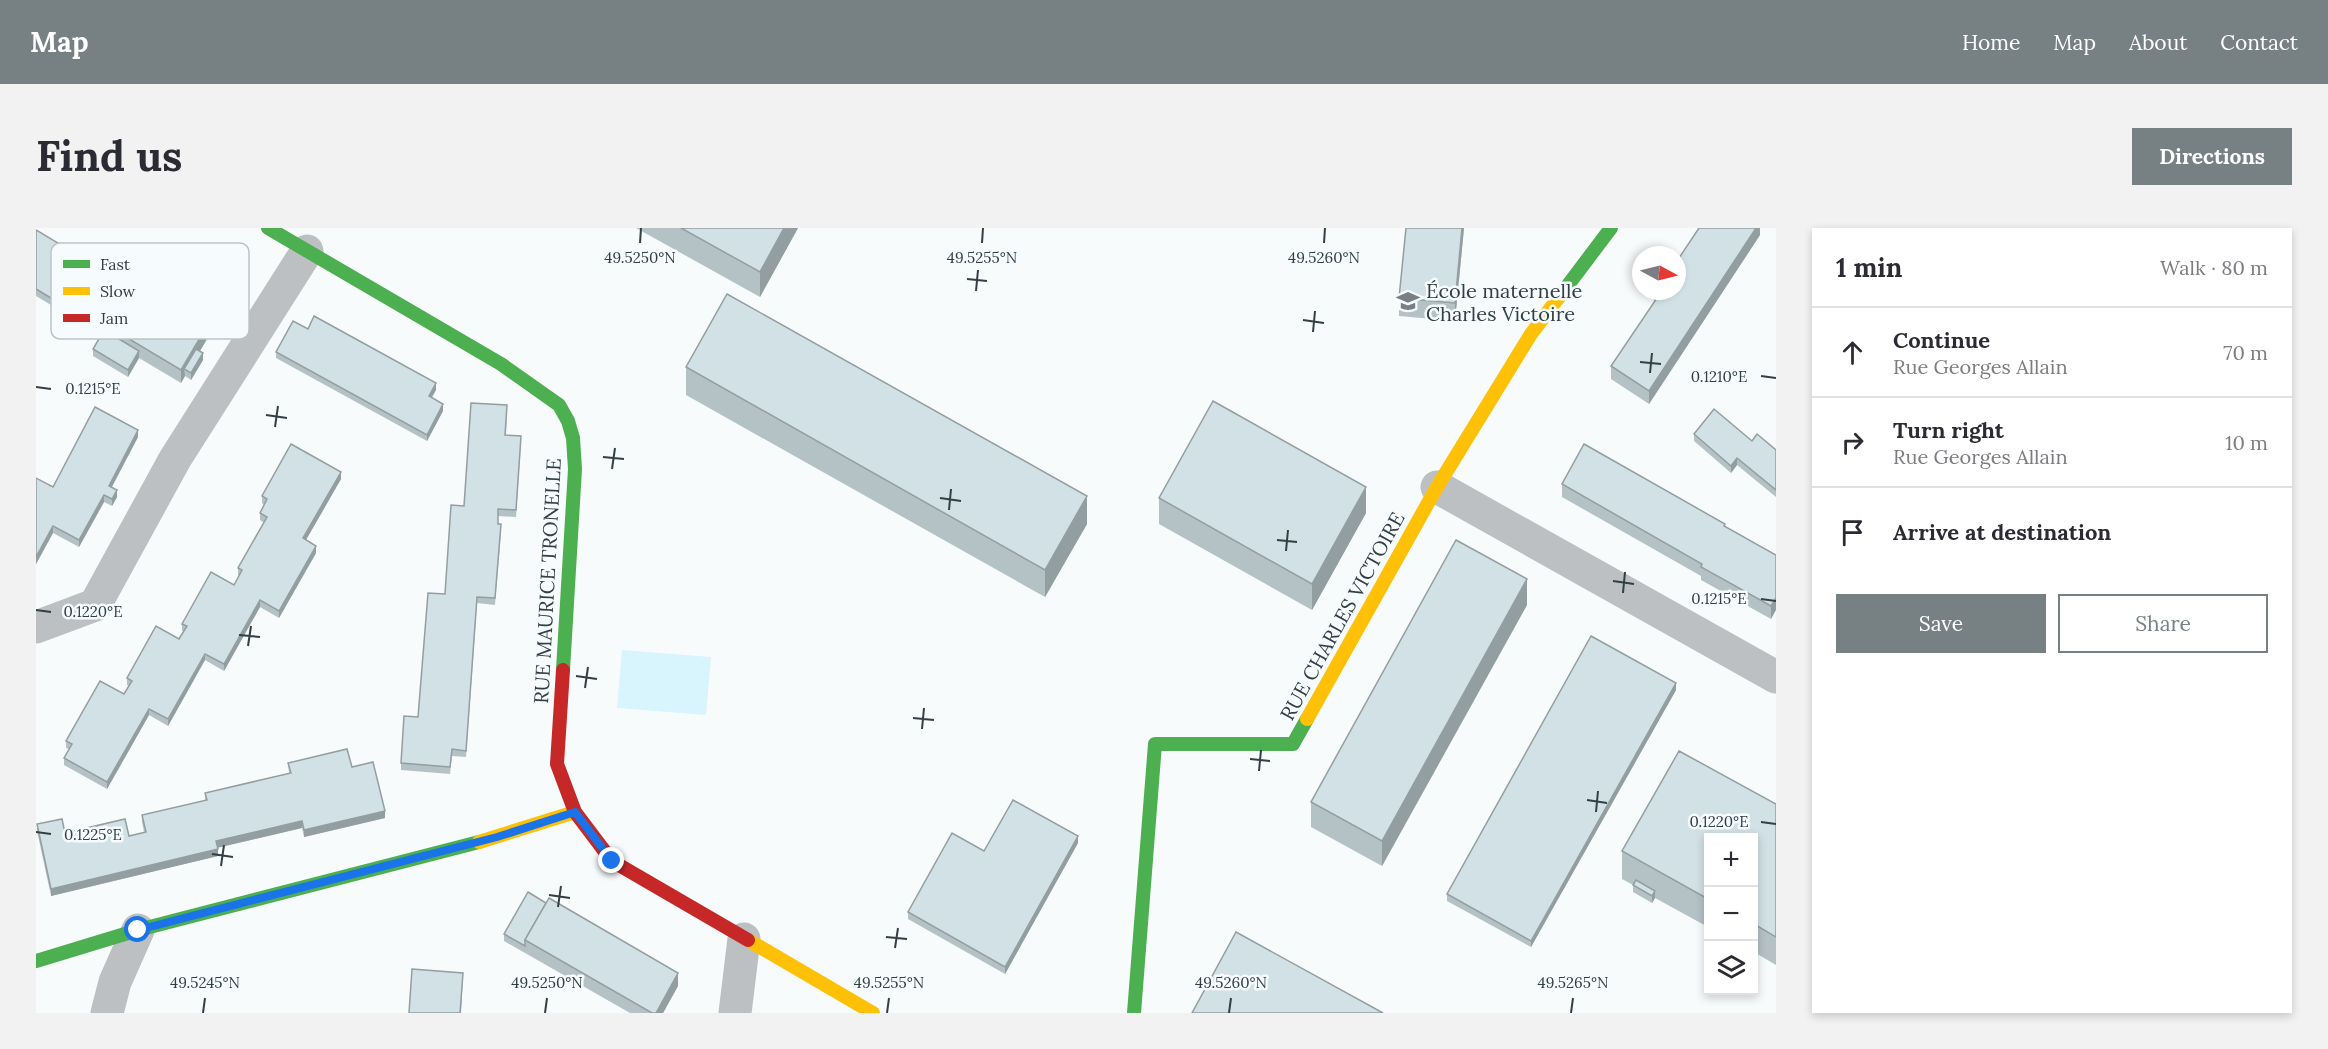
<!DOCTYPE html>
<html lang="en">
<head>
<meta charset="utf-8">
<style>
  body { margin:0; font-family:Lora,serif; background:#f2f2f3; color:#2b2b33 }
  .controls { position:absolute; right:18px; bottom:18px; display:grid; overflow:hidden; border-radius:0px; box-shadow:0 3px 9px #0003 }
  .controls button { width:54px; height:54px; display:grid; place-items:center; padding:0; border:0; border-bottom:2px solid #e1e1e2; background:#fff; color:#2b2b33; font:30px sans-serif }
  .compass { position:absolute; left:1596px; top:18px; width:54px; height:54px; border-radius:50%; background:#fff; box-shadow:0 3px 9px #0003; rotate:97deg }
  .stop { position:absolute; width:18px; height:18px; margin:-14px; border:4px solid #1a73e8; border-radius:50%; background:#fff }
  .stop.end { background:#1a73e8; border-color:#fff; box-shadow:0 2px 6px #0008 }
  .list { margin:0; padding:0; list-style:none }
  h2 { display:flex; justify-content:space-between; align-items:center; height:78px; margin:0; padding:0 24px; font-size:26px }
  h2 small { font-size:20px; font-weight:400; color:#7c7c81 }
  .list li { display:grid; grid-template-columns:39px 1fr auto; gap:18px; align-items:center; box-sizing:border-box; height:90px; padding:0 24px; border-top:2px solid #e1e1e2 }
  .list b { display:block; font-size:22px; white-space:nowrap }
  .list p { margin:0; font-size:20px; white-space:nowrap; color:#7c7c81 }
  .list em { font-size:20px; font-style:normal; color:#7c7c81 }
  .actions { display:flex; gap:12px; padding:18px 24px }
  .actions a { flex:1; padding:14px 0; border:2px solid #778184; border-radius:0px; text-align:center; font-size:21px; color:#778184 }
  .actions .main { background:#778184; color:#fff }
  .icon { flex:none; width:33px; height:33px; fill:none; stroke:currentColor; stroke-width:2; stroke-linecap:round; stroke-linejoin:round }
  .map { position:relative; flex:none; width:1740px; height:785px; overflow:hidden; border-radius:0px }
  header { display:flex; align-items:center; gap:36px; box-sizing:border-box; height:84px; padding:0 30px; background:#778184; color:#fff }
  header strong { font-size:28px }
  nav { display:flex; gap:33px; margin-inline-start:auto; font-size:21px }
  .intro { display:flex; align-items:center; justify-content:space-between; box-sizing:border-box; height:144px; padding:0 36px }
  h1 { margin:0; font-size:42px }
  .button { padding:15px 27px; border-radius:0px; background:#778184; color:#fff; font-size:21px; font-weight:700 }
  main { display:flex; gap:36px; padding:0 36px }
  aside { flex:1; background:#fff; border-radius:0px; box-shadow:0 3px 9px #0003 }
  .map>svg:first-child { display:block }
</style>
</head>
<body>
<header>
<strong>Map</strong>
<nav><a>Home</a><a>Map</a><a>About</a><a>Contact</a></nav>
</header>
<div class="intro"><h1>Find us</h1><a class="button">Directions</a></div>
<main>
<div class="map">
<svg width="1740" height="785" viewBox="0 0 1740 785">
  <rect width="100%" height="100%" fill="#f8fbfc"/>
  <!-- green -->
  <path fill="#d8f4fc" d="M586,422l89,7 -5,58 -89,-7z"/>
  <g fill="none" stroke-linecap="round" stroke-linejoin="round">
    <!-- street -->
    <g stroke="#bcc0c2" stroke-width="33">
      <path d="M1401,259l339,190"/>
      <path d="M0,399l59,-22 80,-146 132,-208"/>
      <path d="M71,785l8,-31 23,-52"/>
      <path d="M699,785l9,-74"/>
    </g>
    <!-- fast -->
    <g stroke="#4caf50" stroke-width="14">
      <path d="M232,0l233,136 58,41 9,16 5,17 2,31 -12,201"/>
      <path d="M1523,69l52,-69"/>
      <path d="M0,733l102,-31 341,-88"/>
      <path d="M1098,785l21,-269h138l14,-25"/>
    </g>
    <!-- slow -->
    <g stroke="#ffc107" stroke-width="14">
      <path d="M1271,491l130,-232 94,-153 28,-37"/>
      <path d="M443,614l96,-30"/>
      <path d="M712,712l125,73"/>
    </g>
    <!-- jam -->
    <path stroke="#c62828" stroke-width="14" d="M527,442l-6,94 18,48 37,49 136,79"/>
  </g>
  <!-- wall -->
  <g fill="#b5c2c5">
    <path d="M600,0h162l-38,69z"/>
    <path d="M1428,0l-9,93 -56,-5v-18z"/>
    <path d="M1724,0v7l-111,169 -38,-25v-13l43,-63v-7z"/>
    <path d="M0,2l171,109 -7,12 3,9 -12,20 -6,-4 -4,7 -42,-25 -11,19 -35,-21v-7l8,-14 -65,-39z"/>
    <path d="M272,101l128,61 -5,7 12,14 -16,30 -151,-83v-6z"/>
    <path d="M650,139l401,157 -42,73 -359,-202z"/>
    <path d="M471,184l-1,23 15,8 -5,74 -18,-1v8l3,7 -6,74 -18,-2 -11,154 -14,-1 -2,18 -49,-4v-7l17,-46 46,-211z"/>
    <path d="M1658,206l58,7 24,9v47l-39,-32 -6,8 -37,-32z"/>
    <path d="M102,209l-26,50 5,10 -5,9 -8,-4 -25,45 -26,-14 -17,31v-86l17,9z"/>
    <path d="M305,251l-35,61 10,13 -37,65 -19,-11 -36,64 -19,-11 -37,66 -19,-11 -42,74 -43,-24v-7l5,-9 -3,-1v-7l58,-47 5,-8 -2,-1v-7l52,-39 5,-8h-2v-7l52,-39 6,-9 -2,-1v-7l26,-45 -4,-3v-7l4,-8 -2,-2v-7z"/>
    <path d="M1526,256l163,43 51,28 -5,64 -70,-39v-4l-139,-79z"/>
    <path d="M1123,270l207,15 -54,97 -153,-86z"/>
    <path d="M1491,377l-145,261 -71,-39v-25z"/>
    <path d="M1640,462l-145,257 -84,-46v-7z"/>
    <path d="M252,535l64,4 33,51 -81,19 -2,-9 -85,20 1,8 -167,40 -14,-65v-7l28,9 64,3 15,-4 -2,-10v-7l63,-14v-8l84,-20z"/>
    <path d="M1740,576v161l-22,-13v-115h-46v90l-53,-29 -3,5 -19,-11v-7l-11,-6v-28z"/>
    <path d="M1042,615l-73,131 -97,-55v-7l76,-61z"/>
    <path d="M468,706l174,52 -15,27h-33l-126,-72z"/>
  </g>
  <!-- shaded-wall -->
  <g fill="#939ea0">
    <path d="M748,0h14l-38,69v-25z"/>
    <path d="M1426,0h2l-9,93v-18z"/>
    <path d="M1720,0h4v7l-111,169v-13z"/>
    <path d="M171,98v13l-19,32 -4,-2 1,7 -4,7v-13z"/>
    <path d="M103,123v7l-11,19v-7z"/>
    <path d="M167,125v7l-12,20v-7z"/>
    <path d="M400,155v7l-7,13v-7z"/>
    <path d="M407,176v7l-16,30v-6z"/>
    <path d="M102,202v7l-29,55v-6z"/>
    <path d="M1701,230v7l-6,8v-7z"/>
    <path d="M305,244v7l-38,66v-7z"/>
    <path d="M1330,259v26l-54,97v-26z"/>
    <path d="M81,262v7l-5,9v-7z"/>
    <path d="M68,267v7l-25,45v-7z"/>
    <path d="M1051,268v28l-42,73v-27z"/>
    <path d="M17,298v7l-17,31v-7z"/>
    <path d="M280,318v7l-37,65v-7z"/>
    <path d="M1491,351v26l-145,261v-25z"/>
    <path d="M1740,370v12l-5,9v-13z"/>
    <path d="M224,372v7l-36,64v-7z"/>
    <path d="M169,426v6l-37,66v-7z"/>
    <path d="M1640,455v7l-145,257v-6z"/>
    <path d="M113,481v6l-42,74v-7z"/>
    <path d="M349,583v7l-81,19v-7z"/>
    <path d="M266,593v7l-86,20v-7z"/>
    <path d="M1042,608v7l-73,131v-7z"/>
    <path d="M182,621v7l-167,40v-7z"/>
    <path d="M1619,663v7l-3,5v-7z"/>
    <path d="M427,745l-2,40h-1z"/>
    <path d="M642,745v13l-15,27h-7z"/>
  </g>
  <!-- building -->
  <g fill="#d2e1e5" stroke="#939ea0" stroke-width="1.5">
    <path d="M645,0h103l-24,44z"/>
    <path d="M1370,0h56l-7,75 -56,-5z"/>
    <path d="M1663,0h57l-107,163 -38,-25 46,-68 -3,-2 3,-5h20v-30z"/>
    <path d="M0,2l92,55 -24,39v6l-68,-41z"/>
    <path d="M95,53l76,45 -26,44 -77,-46z"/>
    <path d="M691,66l360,202 -42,74 -359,-203z"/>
    <path d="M278,88l122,67 -7,13 14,8 -16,31 -151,-83 17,-31 15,8z"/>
    <path d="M68,102l35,21 -11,19 -35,-21z"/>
    <path d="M160,121l7,4 -12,20 -7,-4z"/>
    <path d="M1177,173l153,86 -54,97 -153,-86z"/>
    <path d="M435,175l36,2 -2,30 16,1 -5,74 -18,-1v15h3l-6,74 -18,-1 -11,154 -14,-2 -2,18 -49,-4 3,-47 14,1 10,-124 17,1 6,-89 13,1z"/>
    <path d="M59,179l43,23 -29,56 8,4 -5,9 -8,-4 -25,45 -26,-14 -17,31v-79l17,9z"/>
    <path d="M1678,181l38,32 5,-7 19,16v40l-39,-32 -6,8 -37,-32z"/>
    <path d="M255,216l50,28 -38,66 13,8 -37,65 -19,-11 -36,64 -19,-10 -37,65 -19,-10 -42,73 -43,-24 8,-14 -6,-3 34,-60 24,13 8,-13 -5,-3 29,-52 23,13 8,-13 -5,-2 29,-52 23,13 8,-15 -4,-2 29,-51 -7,-4 7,-14 -5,-3z"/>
    <path d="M1548,216l141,80 -1,2 52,29v43l-5,8 -70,-39 1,-3 -140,-80z"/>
    <path d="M1420,312l71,39 -145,262 -71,-39z"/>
    <path d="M1555,408l85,47 -145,258 -84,-47z"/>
    <path d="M311,521l5,18 21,-5 12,49 -81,19 -2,-9 -86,20 2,8 -167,40 -14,-65 25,-5 3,14 60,-14 4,17 17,-4 -4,-17 65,-15 -2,-7 86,-20 -3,-10z"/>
    <path d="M1643,523l97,53v133l-22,-13v-87h-46v62l-86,-48z"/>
    <path d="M977,572l65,36 -73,131 -97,-55 44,-79 32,18z"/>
    <path d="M1600,652l19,11 -3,5 -19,-11z"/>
    <path d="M492,664l18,11 -21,37v6l-21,-12z"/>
    <path d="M513,670l129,75 -22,40h-4l-127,-73z"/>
    <path d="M1200,704l147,81h-191z"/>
    <path d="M376,741l51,4 -3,40h-51z"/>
  </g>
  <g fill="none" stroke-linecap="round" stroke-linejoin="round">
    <!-- route -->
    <path stroke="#1a73e8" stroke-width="8" d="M102,702l359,-93 78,-25 37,49"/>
  </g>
  <!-- ticks -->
  <path fill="none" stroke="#323f43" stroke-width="2" d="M604,15l1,-15M946,15l1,-15M1288,15l1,-15M931,51l20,2M940,63l2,-21M1267,92l21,3M1277,104l2,-21M1604,134l21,2M1614,145l2,-20M1725,148l15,2M0,159l15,2M230,187l21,3M239,199l3,-21M567,229l21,2M576,241l3,-21M904,270l21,3M913,282l2,-21M1241,312l20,2M1250,323l2,-21M1577,353l21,3M1587,365l2,-21M1725,371l15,2M0,382l15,2M203,407l21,2M212,418l3,-20M540,448l21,3M549,460l3,-21M877,490l21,2M886,501l2,-21M1214,531l20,2M1223,543l2,-21M1551,572l20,3M1560,584l2,-21M1725,594l15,2M0,604l15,2M176,626l21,3M185,638l3,-21M513,667l21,3M522,679l3,-21M850,709l21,2M859,720l3,-20M167,785l2,-15M509,785l2,-15M851,785l2,-15M1193,785l2,-15M1535,785l2,-15"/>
  <!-- icons -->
  <defs>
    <g id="school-bare" transform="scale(1.8)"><path d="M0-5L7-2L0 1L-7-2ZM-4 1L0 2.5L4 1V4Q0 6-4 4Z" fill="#778184" stroke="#f6fcfe" stroke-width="2.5" paint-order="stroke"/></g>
  </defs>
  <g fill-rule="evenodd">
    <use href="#school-bare" x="1372" y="73"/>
  </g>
  <g text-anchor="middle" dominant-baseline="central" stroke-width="5" stroke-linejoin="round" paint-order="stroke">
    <!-- poi labels -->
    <g font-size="20" fill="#323f43" stroke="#f6fcfe" text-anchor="start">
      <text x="1390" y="62">École maternelle<tspan x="1390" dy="23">Charles Victoire</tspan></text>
    </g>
    <!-- street labels -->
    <g font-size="20" fill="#323f43" stroke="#f6fcfe">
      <text transform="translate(511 353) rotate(-87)">RUE MAURICE TRONELLE</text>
      <text transform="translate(1306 388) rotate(-61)">RUE CHARLES VICTOIRE</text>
    </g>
  </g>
  <!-- legend -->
  <rect x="15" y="15" width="198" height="96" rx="9" fill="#f6fcfe" stroke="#bbc3c6" stroke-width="1.5"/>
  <rect x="27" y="32" width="27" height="8" fill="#4caf50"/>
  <rect x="27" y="59" width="27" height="8" fill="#ffc107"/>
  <rect x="27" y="86" width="27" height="8" fill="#c62828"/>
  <g font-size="16" fill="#323f43">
    <text x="64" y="42">Fast</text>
    <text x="64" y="69">Slow</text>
    <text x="64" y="96">Jam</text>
  </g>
  <g font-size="15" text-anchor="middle" fill="#323f43" stroke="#f6fcfe" stroke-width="5" stroke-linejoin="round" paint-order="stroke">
    <text x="604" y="35">49.5250°N</text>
    <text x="946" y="35">49.5255°N</text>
    <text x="1288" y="35">49.5260°N</text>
    <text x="1683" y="154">0.1210°E</text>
    <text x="57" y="166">0.1215°E</text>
    <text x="1683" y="376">0.1215°E</text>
    <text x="57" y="389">0.1220°E</text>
    <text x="1683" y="599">0.1220°E</text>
    <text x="57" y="612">0.1225°E</text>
    <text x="169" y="760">49.5245°N</text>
    <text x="511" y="760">49.5250°N</text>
    <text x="853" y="760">49.5255°N</text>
    <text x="1195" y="760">49.5260°N</text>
    <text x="1537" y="760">49.5265°N</text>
  </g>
</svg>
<div class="controls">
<button>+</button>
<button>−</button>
<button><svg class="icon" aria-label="layers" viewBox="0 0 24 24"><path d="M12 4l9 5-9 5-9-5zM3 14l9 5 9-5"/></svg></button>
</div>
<svg class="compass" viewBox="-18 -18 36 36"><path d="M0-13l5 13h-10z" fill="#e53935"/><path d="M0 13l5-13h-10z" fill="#7c7c81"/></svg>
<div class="stop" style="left:102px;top:702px"></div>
<div class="stop end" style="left:576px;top:633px"></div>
</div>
<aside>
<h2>1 min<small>Walk · 80 m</small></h2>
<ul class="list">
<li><svg class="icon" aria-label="ahead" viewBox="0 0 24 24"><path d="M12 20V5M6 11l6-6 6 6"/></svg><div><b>Continue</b><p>Rue Georges Allain</p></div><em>70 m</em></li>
<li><svg class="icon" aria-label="right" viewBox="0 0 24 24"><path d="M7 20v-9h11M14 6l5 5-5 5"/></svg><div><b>Turn right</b><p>Rue Georges Allain</p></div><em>10 m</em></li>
<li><svg class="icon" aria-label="arrive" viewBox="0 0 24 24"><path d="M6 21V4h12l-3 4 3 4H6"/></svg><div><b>Arrive at destination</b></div></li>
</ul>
<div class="actions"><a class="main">Save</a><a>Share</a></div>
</aside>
</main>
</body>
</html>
